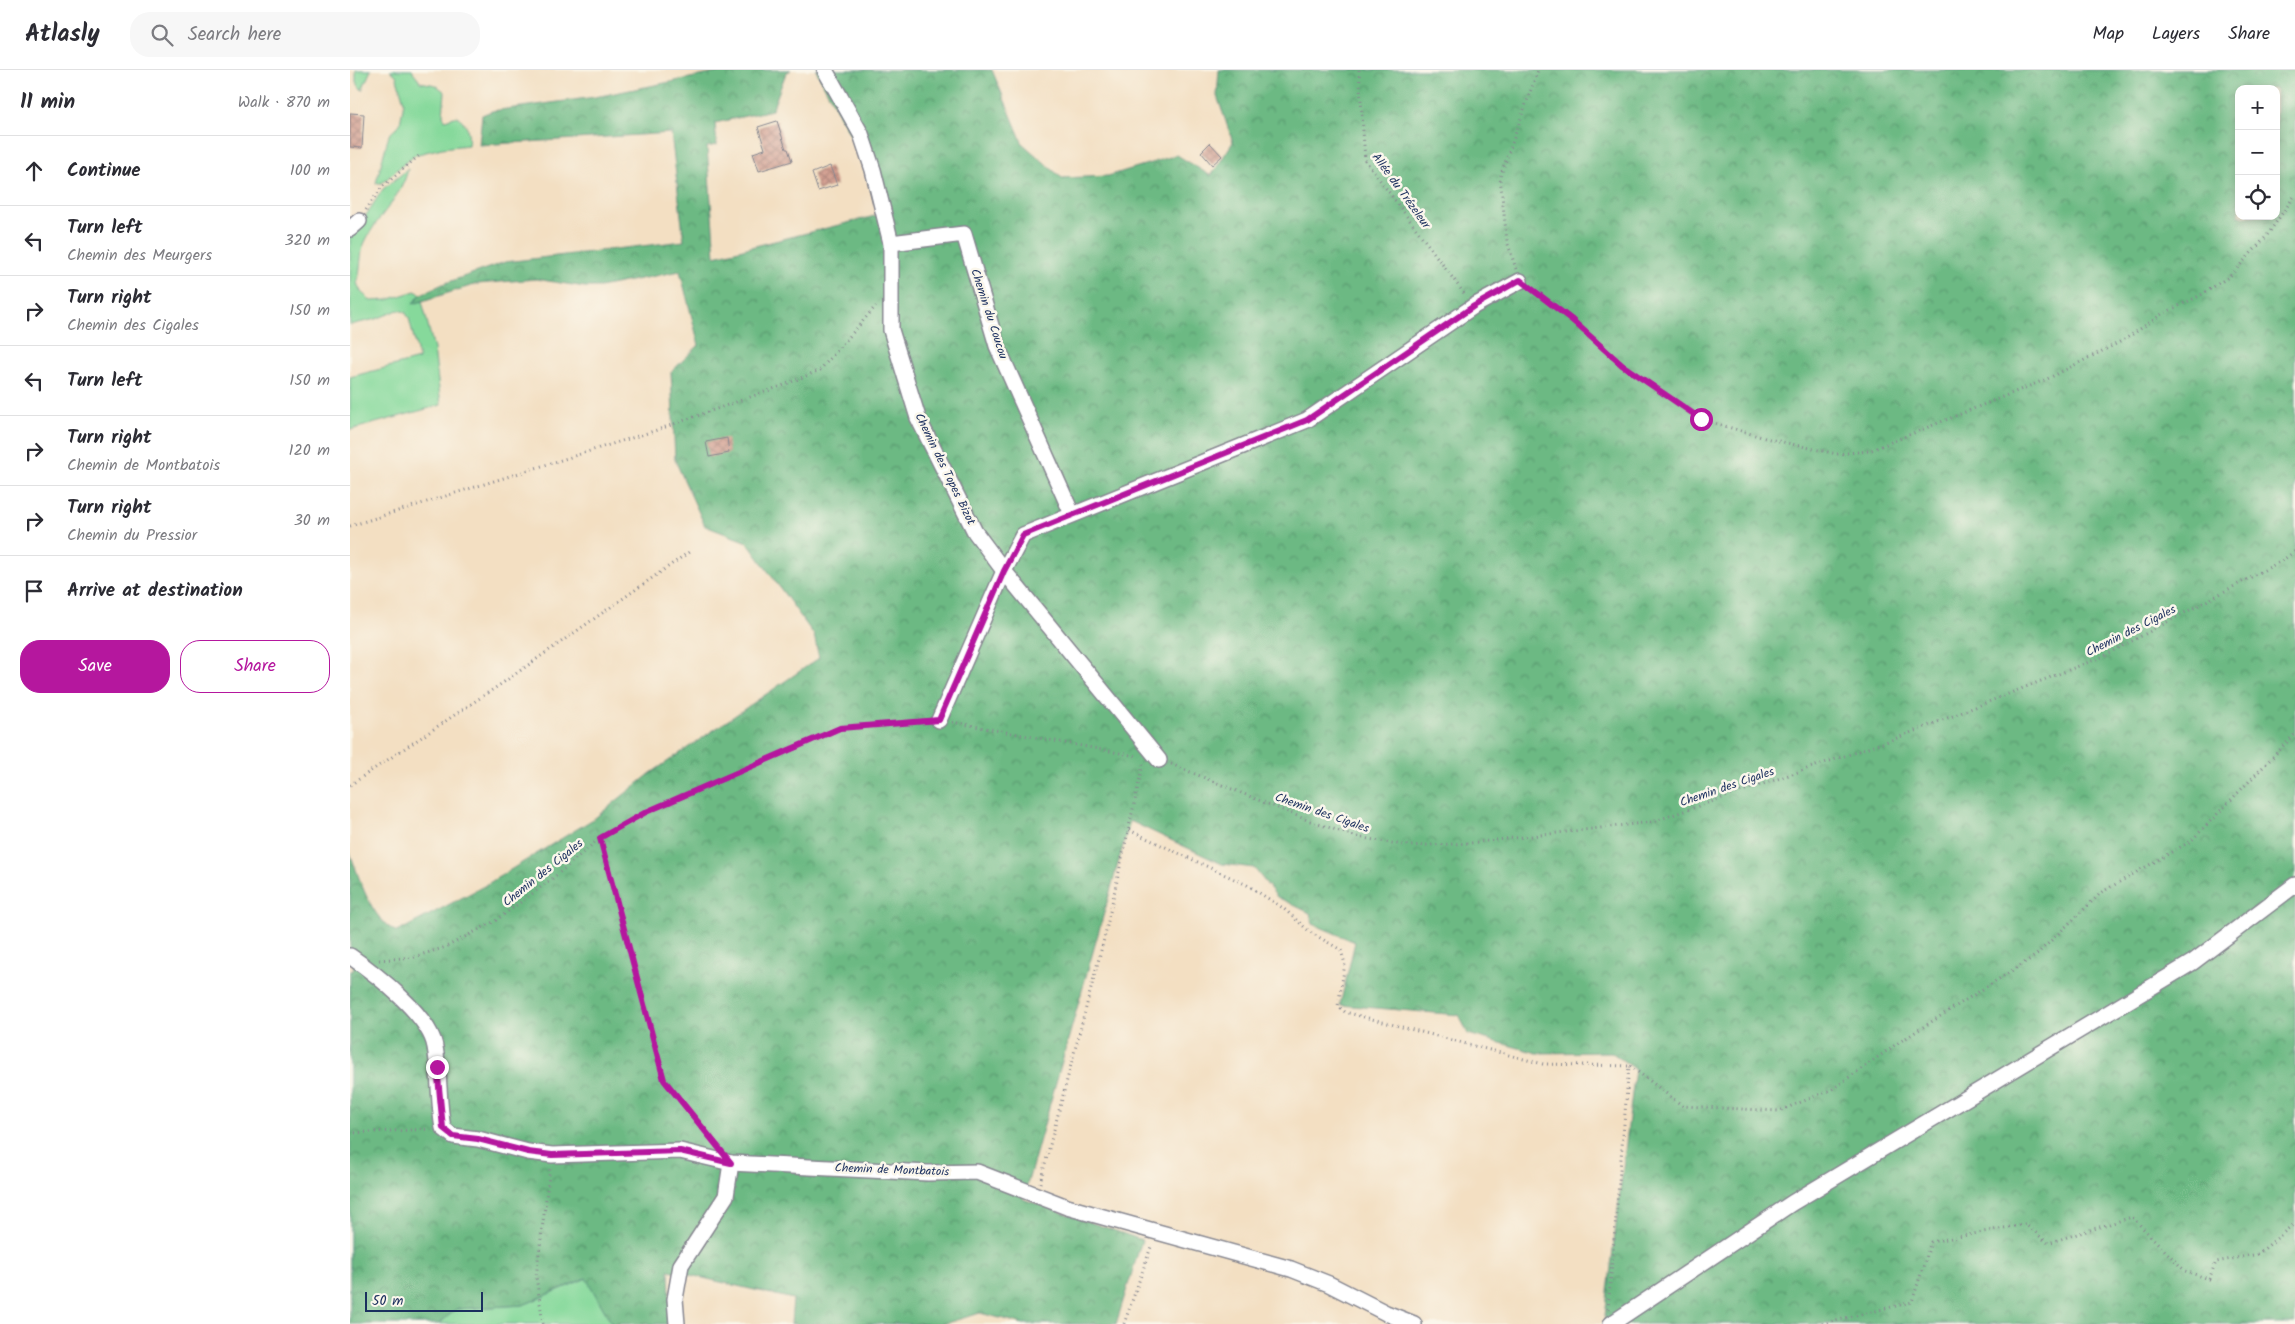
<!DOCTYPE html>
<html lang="en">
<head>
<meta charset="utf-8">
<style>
  body { margin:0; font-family:Kalam,sans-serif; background:#f7f7f7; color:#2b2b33 }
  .controls { position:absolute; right:15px; top:15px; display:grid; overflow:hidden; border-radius:10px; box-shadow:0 2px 8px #0003 }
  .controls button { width:45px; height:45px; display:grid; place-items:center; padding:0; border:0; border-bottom:1px solid #e1e1e2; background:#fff; color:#2b2b33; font:25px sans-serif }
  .scale { position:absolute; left:15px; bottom:12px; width:118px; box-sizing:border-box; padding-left:5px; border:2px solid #1b2f5e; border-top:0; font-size:14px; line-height:18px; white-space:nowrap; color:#1b2f5e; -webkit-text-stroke:4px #fbf7ec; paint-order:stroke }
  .stop { position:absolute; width:15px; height:15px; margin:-11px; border:4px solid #b5179e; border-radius:50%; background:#fff }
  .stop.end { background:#b5179e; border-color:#fff; box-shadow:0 1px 5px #0008 }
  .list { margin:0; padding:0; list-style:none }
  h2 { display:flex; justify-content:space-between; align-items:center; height:65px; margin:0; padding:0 20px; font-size:21px }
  h2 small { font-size:16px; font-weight:400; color:#7c7c81 }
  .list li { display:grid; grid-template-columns:32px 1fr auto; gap:15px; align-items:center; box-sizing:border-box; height:70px; padding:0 20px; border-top:1px solid #e1e1e2 }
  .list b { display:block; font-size:19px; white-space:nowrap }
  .list p { margin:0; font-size:16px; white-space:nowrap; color:#7c7c81 }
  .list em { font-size:16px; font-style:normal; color:#7c7c81 }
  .actions { display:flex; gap:10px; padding:15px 20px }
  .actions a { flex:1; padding:11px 0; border:1px solid #b5179e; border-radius:20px; text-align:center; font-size:18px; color:#b5179e }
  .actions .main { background:#b5179e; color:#fff }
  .icon { flex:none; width:28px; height:28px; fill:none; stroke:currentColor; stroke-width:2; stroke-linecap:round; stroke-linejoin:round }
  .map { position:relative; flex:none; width:1945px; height:1254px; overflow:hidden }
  header { display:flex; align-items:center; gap:30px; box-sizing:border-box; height:70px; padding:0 25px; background:#fff; border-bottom:1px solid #e1e1e2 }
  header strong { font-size:24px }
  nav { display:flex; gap:28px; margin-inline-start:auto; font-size:18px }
  .search { width:350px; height:45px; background:#f7f7f7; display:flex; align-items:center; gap:12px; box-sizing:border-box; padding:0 18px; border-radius:20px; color:#7c7c81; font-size:19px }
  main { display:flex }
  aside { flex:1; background:#fff }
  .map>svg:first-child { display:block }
</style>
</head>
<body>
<header>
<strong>Atlasly</strong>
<div class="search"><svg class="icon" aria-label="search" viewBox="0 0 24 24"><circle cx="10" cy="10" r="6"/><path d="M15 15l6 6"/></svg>Search here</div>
<nav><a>Map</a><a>Layers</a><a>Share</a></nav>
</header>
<main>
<aside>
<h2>11 min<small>Walk · 870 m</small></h2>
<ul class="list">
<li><svg class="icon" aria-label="ahead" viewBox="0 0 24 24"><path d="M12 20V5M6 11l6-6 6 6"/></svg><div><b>Continue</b></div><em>100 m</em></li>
<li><svg class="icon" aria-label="left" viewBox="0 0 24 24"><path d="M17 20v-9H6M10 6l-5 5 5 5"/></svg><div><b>Turn left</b><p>Chemin des Meurgers</p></div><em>320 m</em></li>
<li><svg class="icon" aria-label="right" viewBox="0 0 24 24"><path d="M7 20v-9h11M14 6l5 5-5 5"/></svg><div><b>Turn right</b><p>Chemin des Cigales</p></div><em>150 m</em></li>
<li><svg class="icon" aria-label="left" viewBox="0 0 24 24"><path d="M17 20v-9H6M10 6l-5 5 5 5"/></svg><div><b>Turn left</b></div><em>150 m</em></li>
<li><svg class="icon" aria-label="right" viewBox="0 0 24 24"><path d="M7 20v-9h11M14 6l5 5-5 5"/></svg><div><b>Turn right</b><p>Chemin de Montbatois</p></div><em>120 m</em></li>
<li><svg class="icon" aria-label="right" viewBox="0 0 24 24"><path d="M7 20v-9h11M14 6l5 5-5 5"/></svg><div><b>Turn right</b><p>Chemin du Pressior</p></div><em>30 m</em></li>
<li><svg class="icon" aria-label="arrive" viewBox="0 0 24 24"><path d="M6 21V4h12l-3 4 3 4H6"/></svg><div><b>Arrive at destination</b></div></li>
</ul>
<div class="actions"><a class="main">Save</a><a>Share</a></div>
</aside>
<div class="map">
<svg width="1945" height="1254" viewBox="0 0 1945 1254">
  <defs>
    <pattern id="forest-crowns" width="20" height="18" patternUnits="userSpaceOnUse" patternTransform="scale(1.25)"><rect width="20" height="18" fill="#6cb983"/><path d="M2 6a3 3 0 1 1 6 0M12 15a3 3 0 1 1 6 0" fill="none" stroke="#58976e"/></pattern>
    <pattern id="building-cross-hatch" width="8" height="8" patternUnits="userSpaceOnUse" patternTransform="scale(1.25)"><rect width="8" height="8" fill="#d09a8b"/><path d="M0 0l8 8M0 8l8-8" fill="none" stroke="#a87e75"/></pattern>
  </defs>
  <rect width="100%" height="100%" fill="#fbf7ec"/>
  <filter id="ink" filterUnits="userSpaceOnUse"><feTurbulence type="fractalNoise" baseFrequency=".02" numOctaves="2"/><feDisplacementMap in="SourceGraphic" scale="10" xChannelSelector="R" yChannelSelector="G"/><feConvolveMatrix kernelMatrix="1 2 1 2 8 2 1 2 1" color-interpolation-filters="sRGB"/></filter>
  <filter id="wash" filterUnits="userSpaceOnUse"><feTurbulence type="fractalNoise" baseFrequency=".0096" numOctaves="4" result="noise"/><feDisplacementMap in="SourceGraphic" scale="20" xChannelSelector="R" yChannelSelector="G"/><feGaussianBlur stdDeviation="1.12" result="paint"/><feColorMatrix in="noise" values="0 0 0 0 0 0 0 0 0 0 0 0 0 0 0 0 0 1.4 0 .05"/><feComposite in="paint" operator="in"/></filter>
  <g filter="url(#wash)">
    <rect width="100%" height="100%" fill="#f3dfc2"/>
    <!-- grass -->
    <g fill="#86d99b" stroke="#50847c">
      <path d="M6,0h15l-9,20 -6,-8z"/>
      <path d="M40,0h22l8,12 16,3 9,7 -2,23 2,5 12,-4c10,7 13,17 11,29l-26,3 -28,7 -32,28h-6l13,-48 11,-11 4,-22 -8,-27z"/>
      <path d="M58,99c-6,28 -31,47 -43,73 -6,12 -3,27 -8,41l4,9 10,9 16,-1 28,-9 6,3 -7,9 8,-2 12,48 7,56 -91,25v-53l69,-18 -10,-41 -4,-6 -7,-2 -22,9 -26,6v-90l11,-12 22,-34z"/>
      <path d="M237,1208l25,46h-173l17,-15 67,-4z"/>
    </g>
    <!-- forest -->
    <path fill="url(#forest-crowns)" stroke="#447470" fill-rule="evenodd" d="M380,0h61l-5,3 -14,37 -57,13 2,22 -10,2 8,109 164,-41 -18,-59 -45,-86h176l31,74 39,34 46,-2 69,-21 34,21 22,-34 -16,-46 2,-26h1076v1254h-691l31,-255 -24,-17 -74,1 -69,-19 -9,-19 -119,-10 15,-63 -42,-18 -3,-11 -33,-16 -23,-29 -32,-4 -92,-43 -107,378 119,41 -26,84h-92l-44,-11 -37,11h-152l2,-25 -124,-29 2,54h-59l-26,-46 -63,27 -67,4 -17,15h-89v-353l4,-1 -4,-25v-92c10,26 20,66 47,79l87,-46 111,-68 56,-45 168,-115 -5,-23 -67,-93 -42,-16 -30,-66 -4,-88 28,-27 -19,-74 -80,16h-15l-49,-8 -59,5 -64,20 8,-10 22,-10 62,-22 179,-21 -13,-108 -192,12 3,-30 10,-4 103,-14zM1889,19h37v127h-37z"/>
    <g id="blocks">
      <!-- building -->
      <g fill="url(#building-cross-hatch)">
        <path d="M0,43l14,1 -2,34 -12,-1z"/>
        <path d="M427,51l9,28h2l4,12 -33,10 -6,-18 12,-4 -7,-22z"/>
        <path d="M860,73l12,13 -10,9 -11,-13z"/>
        <path d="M480,96l7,19 -19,6 -6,-18z"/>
        <path d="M377,368l2,15 -20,4 -3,-15z"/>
      </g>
    </g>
  </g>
  <g filter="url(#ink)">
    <use href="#blocks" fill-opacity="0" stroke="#878790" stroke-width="1"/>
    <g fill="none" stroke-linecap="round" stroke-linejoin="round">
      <!-- minor casing -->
      <g stroke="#878790" stroke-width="18">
        <g id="minor">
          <path d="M475,0l36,64 12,36 18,73v87l27,88 57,114 29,39 155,189"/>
          <path d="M0,159l9,-8"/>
          <path d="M541,173l73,-9 33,112 75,168"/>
          <path d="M589,650l65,-149 19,-36 284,-115 167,-114 46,-25"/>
          <path d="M0,886c26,18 80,60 85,91 5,27 3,54 8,81l10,8 25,3 50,13 24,3 128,-4 51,12 197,10 49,-1 90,35 224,62 38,15 57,29 28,11"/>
          <path d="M327,1254l-2,-25 6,-34 45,-69 5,-33"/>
          <path d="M1261,1254l181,-121 401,-241 102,-77"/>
        </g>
      </g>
      <!-- path -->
      <g stroke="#878790" stroke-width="3" stroke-dasharray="1 4" stroke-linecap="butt">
        <path d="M1009,0l6,90 101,136"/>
        <path d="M16,140l15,-22 40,-34"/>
        <path d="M1166,199l-9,-28 -7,-64 38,-107"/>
        <path d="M1181,219l41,31 50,45 79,54 64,19 72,16 32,-3 178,-72 77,-39 38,-26 39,-19 29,-19 36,-39 29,-42"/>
        <path d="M0,456l307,-96 127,-45 36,-15 56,-64"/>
        <path d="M602,652l184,34"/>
        <path d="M821,694l136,56 50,17 52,9 62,-3 181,-21 245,-84 207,-82 179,-96 12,-9"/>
        <path d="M0,715l154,-103 188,-132"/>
        <path d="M779,760l118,55 36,23 27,24 31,18 4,14 -7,42 7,6 198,52 86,2 -21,243"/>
        <path d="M250,768l64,242 52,64"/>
        <path d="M29,890l35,-3 32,-10 49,-26 57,-42 48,-41 46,-26 194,-84 86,-7"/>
        <path d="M1280,996l53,40 96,5 52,-21 67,-47 137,-87 67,-64 89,-51 104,-107"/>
        <path d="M0,1063l79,-4"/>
        <path d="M690,1113l64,-244 39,-175"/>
        <path d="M193,1254l-7,-48 14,-108"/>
        <path d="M774,1254l28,-80"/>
        <path d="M1472,1254l90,-22 19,-60 94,-18 23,19 84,-26 53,54 24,8 7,-17 42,-8 37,-31"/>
      </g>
      <!-- minor -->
      <use href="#minor" stroke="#fff" stroke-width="15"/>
    </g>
  </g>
  <g fill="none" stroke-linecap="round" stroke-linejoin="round" filter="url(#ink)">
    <!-- route -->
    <path stroke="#b5179e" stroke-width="6" d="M87,997l6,61 10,8 25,3 50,13 24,3 128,-4 51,12 -67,-83 -64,-242 46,-26 194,-84 99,-8 65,-149 19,-36 284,-115 167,-114 46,-26 52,40 50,45 79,54"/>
  </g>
  <g text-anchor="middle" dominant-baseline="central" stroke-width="5" stroke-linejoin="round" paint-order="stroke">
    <!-- street labels -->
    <g font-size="12" fill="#1b2f5e" stroke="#fbf7ec">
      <text transform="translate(1051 121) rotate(54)">Allée du Trézeleur</text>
      <text transform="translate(639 244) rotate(72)">Chemin du Coucou</text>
      <text transform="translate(595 399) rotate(64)">Chemin des Topes Bizot</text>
      <text transform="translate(1781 561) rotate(-27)">Chemin des Cigales</text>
      <text transform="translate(1377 717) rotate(-19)">Chemin des Cigales</text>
      <text transform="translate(972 743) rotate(19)">Chemin des Cigales</text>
      <text transform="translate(193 803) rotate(-39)">Chemin des Cigales</text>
      <text transform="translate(542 1100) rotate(2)">Chemin de Montbatois</text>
    </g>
  </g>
</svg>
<div class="controls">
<button>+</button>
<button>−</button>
<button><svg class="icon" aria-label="locate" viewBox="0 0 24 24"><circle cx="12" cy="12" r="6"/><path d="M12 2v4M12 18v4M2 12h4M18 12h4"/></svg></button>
</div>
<div class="scale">50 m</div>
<div class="stop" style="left:1351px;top:349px"></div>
<div class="stop end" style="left:87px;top:997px"></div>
</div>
</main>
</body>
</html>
